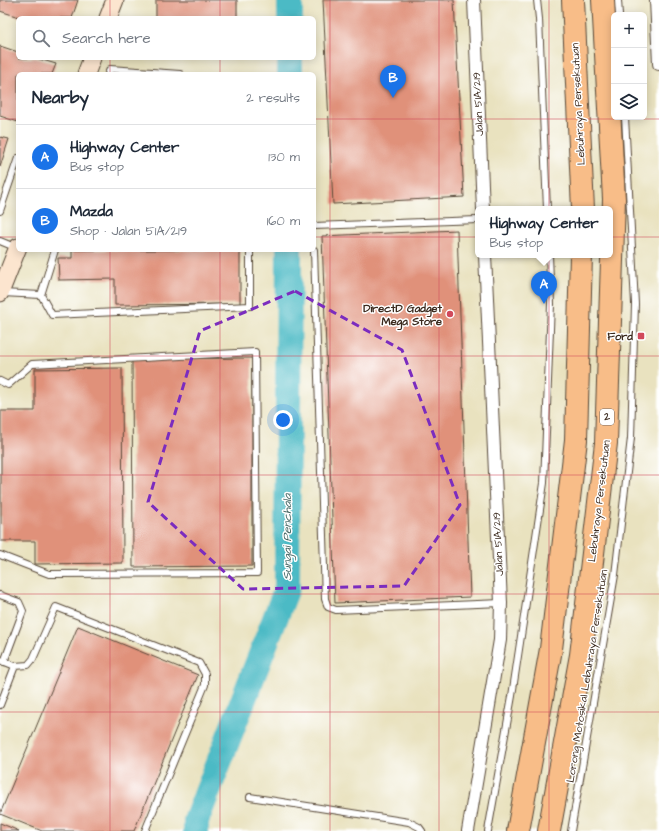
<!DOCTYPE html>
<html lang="en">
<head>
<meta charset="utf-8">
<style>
  body { margin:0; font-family:"Architects Daughter",sans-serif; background:#f6f6f7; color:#1f2937 }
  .controls { position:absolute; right:12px; top:12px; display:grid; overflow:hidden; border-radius:6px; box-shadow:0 2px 10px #0003 }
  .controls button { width:36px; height:36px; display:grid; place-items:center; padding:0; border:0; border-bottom:1px solid #e0e1e3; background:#fff; color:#1f2937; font:20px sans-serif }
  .you { position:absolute; left:283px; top:420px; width:14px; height:14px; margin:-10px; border:3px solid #fff; border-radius:50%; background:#1a73e8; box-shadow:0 0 0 6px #1a73e833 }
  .badge { display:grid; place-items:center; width:26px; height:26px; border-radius:50%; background:#1a73e8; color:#fff; font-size:13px; font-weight:700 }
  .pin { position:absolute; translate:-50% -33px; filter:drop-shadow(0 1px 2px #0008) }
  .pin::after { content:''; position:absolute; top:21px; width:14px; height:12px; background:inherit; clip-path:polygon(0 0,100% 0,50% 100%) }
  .popup { position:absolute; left:475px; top:206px; width:138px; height:52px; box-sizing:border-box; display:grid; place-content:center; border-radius:6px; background:#fff; filter:drop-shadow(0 1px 3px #0005); font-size:13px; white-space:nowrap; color:#747a83 }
  .popup b { font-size:15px; color:#1f2937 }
  .popup::after { content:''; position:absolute; left:50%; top:100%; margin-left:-8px; border:8px solid transparent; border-top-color:#fff }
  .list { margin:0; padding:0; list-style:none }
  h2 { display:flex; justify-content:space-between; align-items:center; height:52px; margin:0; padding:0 16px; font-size:17px }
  h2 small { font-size:13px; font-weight:400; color:#747a83 }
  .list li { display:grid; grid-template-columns:26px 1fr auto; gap:12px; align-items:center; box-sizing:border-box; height:64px; padding:0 16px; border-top:1px solid #e0e1e3 }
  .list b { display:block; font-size:15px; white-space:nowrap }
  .list p { margin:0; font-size:13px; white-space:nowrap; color:#747a83 }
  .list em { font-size:13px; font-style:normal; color:#747a83 }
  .icon { flex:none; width:22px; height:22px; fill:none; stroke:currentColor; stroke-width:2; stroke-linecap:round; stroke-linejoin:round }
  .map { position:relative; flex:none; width:659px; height:831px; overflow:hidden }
  .search { position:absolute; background:#fff; box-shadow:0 2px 10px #0003; left:16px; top:16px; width:300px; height:44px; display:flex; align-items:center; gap:10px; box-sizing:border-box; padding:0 14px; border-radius:6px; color:#747a83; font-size:15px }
  .panel { position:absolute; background:#fff; box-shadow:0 2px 10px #0003; left:16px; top:72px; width:300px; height:180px; border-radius:6px }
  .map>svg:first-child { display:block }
</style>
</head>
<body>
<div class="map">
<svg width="659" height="831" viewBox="0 0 659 831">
  <rect width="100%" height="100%" fill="#fff"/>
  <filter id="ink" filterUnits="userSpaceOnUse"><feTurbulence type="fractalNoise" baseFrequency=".025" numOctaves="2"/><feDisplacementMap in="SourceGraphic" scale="8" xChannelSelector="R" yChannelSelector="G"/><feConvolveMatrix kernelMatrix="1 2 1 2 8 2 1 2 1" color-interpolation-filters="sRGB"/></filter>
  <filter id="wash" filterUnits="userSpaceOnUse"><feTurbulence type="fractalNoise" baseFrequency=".012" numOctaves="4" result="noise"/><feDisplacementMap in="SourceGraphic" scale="16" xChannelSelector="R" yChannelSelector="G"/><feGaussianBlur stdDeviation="0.9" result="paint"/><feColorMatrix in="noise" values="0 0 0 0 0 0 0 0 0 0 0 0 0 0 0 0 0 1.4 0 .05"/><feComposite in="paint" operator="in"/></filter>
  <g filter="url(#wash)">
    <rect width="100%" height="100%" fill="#e9e2bf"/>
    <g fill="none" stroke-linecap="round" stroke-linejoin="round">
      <!-- river -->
      <g stroke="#4cbac5" stroke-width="26">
        <path d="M290,18v-18"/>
        <path d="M290,74v-16"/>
        <path d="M196,831v-10l91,-233 2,-338"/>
      </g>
    </g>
    <g id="blocks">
      <!-- building -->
      <g fill="#e0917a">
        <path d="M0,0h78l-6,18h-50l-22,-7z"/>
        <rect x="156" y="0" width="81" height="18"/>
        <path d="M323,0h131l10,197 -131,7z"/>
        <path d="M0,46l18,6v6h18l20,6 -4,10h-34v48l-18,-6z"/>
        <path d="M0,137l9,2 -9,28z"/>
        <path d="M457,230l13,367 -135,6 -13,-367z"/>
        <path d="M72,250h168v54l-125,1v-26l-56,1 -1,-22h14z"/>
        <path d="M252,358v208l-119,1 -1,-208z"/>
        <path d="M122,368l1,195 -88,1v-23h-34v-130h34v-42z"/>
        <path d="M78,626l120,49 -64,156h-92l-42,-17z"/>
        <path d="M0,823l19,8h-19z"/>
      </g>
    </g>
  </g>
  <g filter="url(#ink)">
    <use href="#blocks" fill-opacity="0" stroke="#554636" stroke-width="1"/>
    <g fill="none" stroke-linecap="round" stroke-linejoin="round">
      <!-- lane casing -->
      <g stroke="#554636" stroke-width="8">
        <g id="lane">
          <path d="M537,0l2,19 8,190"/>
          <path d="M618,0l1,15"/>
          <path d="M108,74l2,-5 70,5"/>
          <path d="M0,211l18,-53"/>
          <path d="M314,226l164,-6"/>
          <path d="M0,241l17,7"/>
          <path d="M55,250l-14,45 11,20 198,-9v-56"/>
          <path d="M314,250l11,349 3,8 8,3 165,-7"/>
          <path d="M2,293l39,2"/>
          <path d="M0,381l8,4 24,-21 223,-12 2,221 -208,1 -49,-19"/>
          <path d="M0,595l19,7 4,9 -19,51"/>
          <path d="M0,660l15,6 -15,39"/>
          <path d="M15,666l13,-1 5,-6 23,-52 143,56 6,11v11l-60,146"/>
          <path d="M250,797l159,25 10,5 3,4"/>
          <path d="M488,831l24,-135 32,-213 7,-179 -2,-49"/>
          <path d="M571,831l44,-256 16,-137 4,-134 -10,-187"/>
        </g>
      </g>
      <!-- street casing -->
      <g stroke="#554636" stroke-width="14">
        <g id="street">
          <path d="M474,0l9,209"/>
          <path d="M656,0l3,64"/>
          <path d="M468,831l32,-191 1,-37 -16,-348"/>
        </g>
      </g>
      <!-- secondary casing -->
      <g stroke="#554636" stroke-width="19">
        <g id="secondary">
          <path d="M108,18l7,-18"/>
          <path d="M86,74l6,-16"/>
          <path d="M0,293l18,-46"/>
        </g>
      </g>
      <!-- highway casing -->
      <g stroke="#554636" stroke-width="24">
        <g id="highway">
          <path d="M573,0l10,209"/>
          <path d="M518,831l33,-182 25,-209 5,-185"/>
          <path d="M549,831l32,-176 25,-212 8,-244 -11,-199"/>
        </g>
      </g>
      <!-- lane -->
      <use href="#lane" stroke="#fff" stroke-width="6"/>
      <!-- street -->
      <use href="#street" stroke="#fff" stroke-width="12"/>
      <!-- secondary -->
      <use href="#secondary" stroke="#fce5cf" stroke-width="17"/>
      <!-- highway -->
      <use href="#highway" stroke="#f8bd88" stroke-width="22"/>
    </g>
  </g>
  <!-- marked area -->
  <path fill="none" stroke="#7b2cbf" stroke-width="3" stroke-dasharray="8 5" stroke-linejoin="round" d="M295,291l107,59 58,155 -56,81 -161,3 -95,-87 52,-171z"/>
  <!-- grid -->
  <path fill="none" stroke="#d1495b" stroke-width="1" stroke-opacity="0.55" d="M110,0v18M220,0v18M330,0v831M439,0v831M549,0v831M110,58v16M220,58v16M0,119h18M314,119h345M0,237h18M314,237h345M110,250v581M220,250v581M0,356h659M0,475h659M0,594h659M0,712h659"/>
  <!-- markers -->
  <g fill="#d1495b" stroke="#fff" stroke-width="1.5">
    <circle cx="450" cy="314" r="4"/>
    <rect x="637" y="332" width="8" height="8" rx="2"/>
  </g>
  <g text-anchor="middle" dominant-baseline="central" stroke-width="3" stroke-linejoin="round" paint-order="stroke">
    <!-- shield labels -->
    <rect fill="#fff" stroke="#766a62" stroke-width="1" x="600" y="409" width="14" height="16" rx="3"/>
    <g font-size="10" font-weight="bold" fill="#3b2a1e">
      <text x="607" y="417">2</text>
    </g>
    <!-- street labels -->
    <g font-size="11" fill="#3b2a1e" stroke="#fff">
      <text transform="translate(478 104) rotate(-93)">Jalan 51A/219</text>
      <text transform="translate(578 104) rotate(-93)">Lebuhraya Persekutuan</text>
      <text transform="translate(599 501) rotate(-83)">Lebuhraya Persekutuan</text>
      <text transform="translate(498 544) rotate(-93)">Jalan 51A/219</text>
      <text transform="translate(587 676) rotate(-81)">Lorong Motosikal Lebuhraya Persekutuan</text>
    </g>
    <!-- poi labels -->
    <g font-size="11" font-weight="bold" fill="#3b2a1e" stroke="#fff" text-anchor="end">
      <text x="442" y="308">DirectD Gadget<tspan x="442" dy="13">Mega Store</tspan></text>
      <text x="633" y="336">Ford</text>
    </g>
    <!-- water labels -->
    <g font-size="12" font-style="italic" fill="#426461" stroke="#fff">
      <text transform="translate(287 537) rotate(-90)">Sungai Penchala</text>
    </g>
  </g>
</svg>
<div class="controls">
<button>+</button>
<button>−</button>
<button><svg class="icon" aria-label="layers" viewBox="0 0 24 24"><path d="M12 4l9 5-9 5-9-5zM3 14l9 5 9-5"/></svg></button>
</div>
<div class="you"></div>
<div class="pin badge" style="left:544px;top:304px">A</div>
<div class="popup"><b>Highway Center</b>Bus stop</div>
<div class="pin badge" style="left:393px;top:98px">B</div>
<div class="search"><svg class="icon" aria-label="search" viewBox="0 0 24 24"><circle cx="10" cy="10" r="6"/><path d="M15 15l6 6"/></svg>Search here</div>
<section class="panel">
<h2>Nearby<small>2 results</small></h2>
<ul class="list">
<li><span class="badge">A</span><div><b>Highway Center</b><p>Bus stop</p></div><em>130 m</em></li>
<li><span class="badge">B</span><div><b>Mazda</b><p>Shop · Jalan 51A/219</p></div><em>160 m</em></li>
</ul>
</section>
</div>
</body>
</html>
